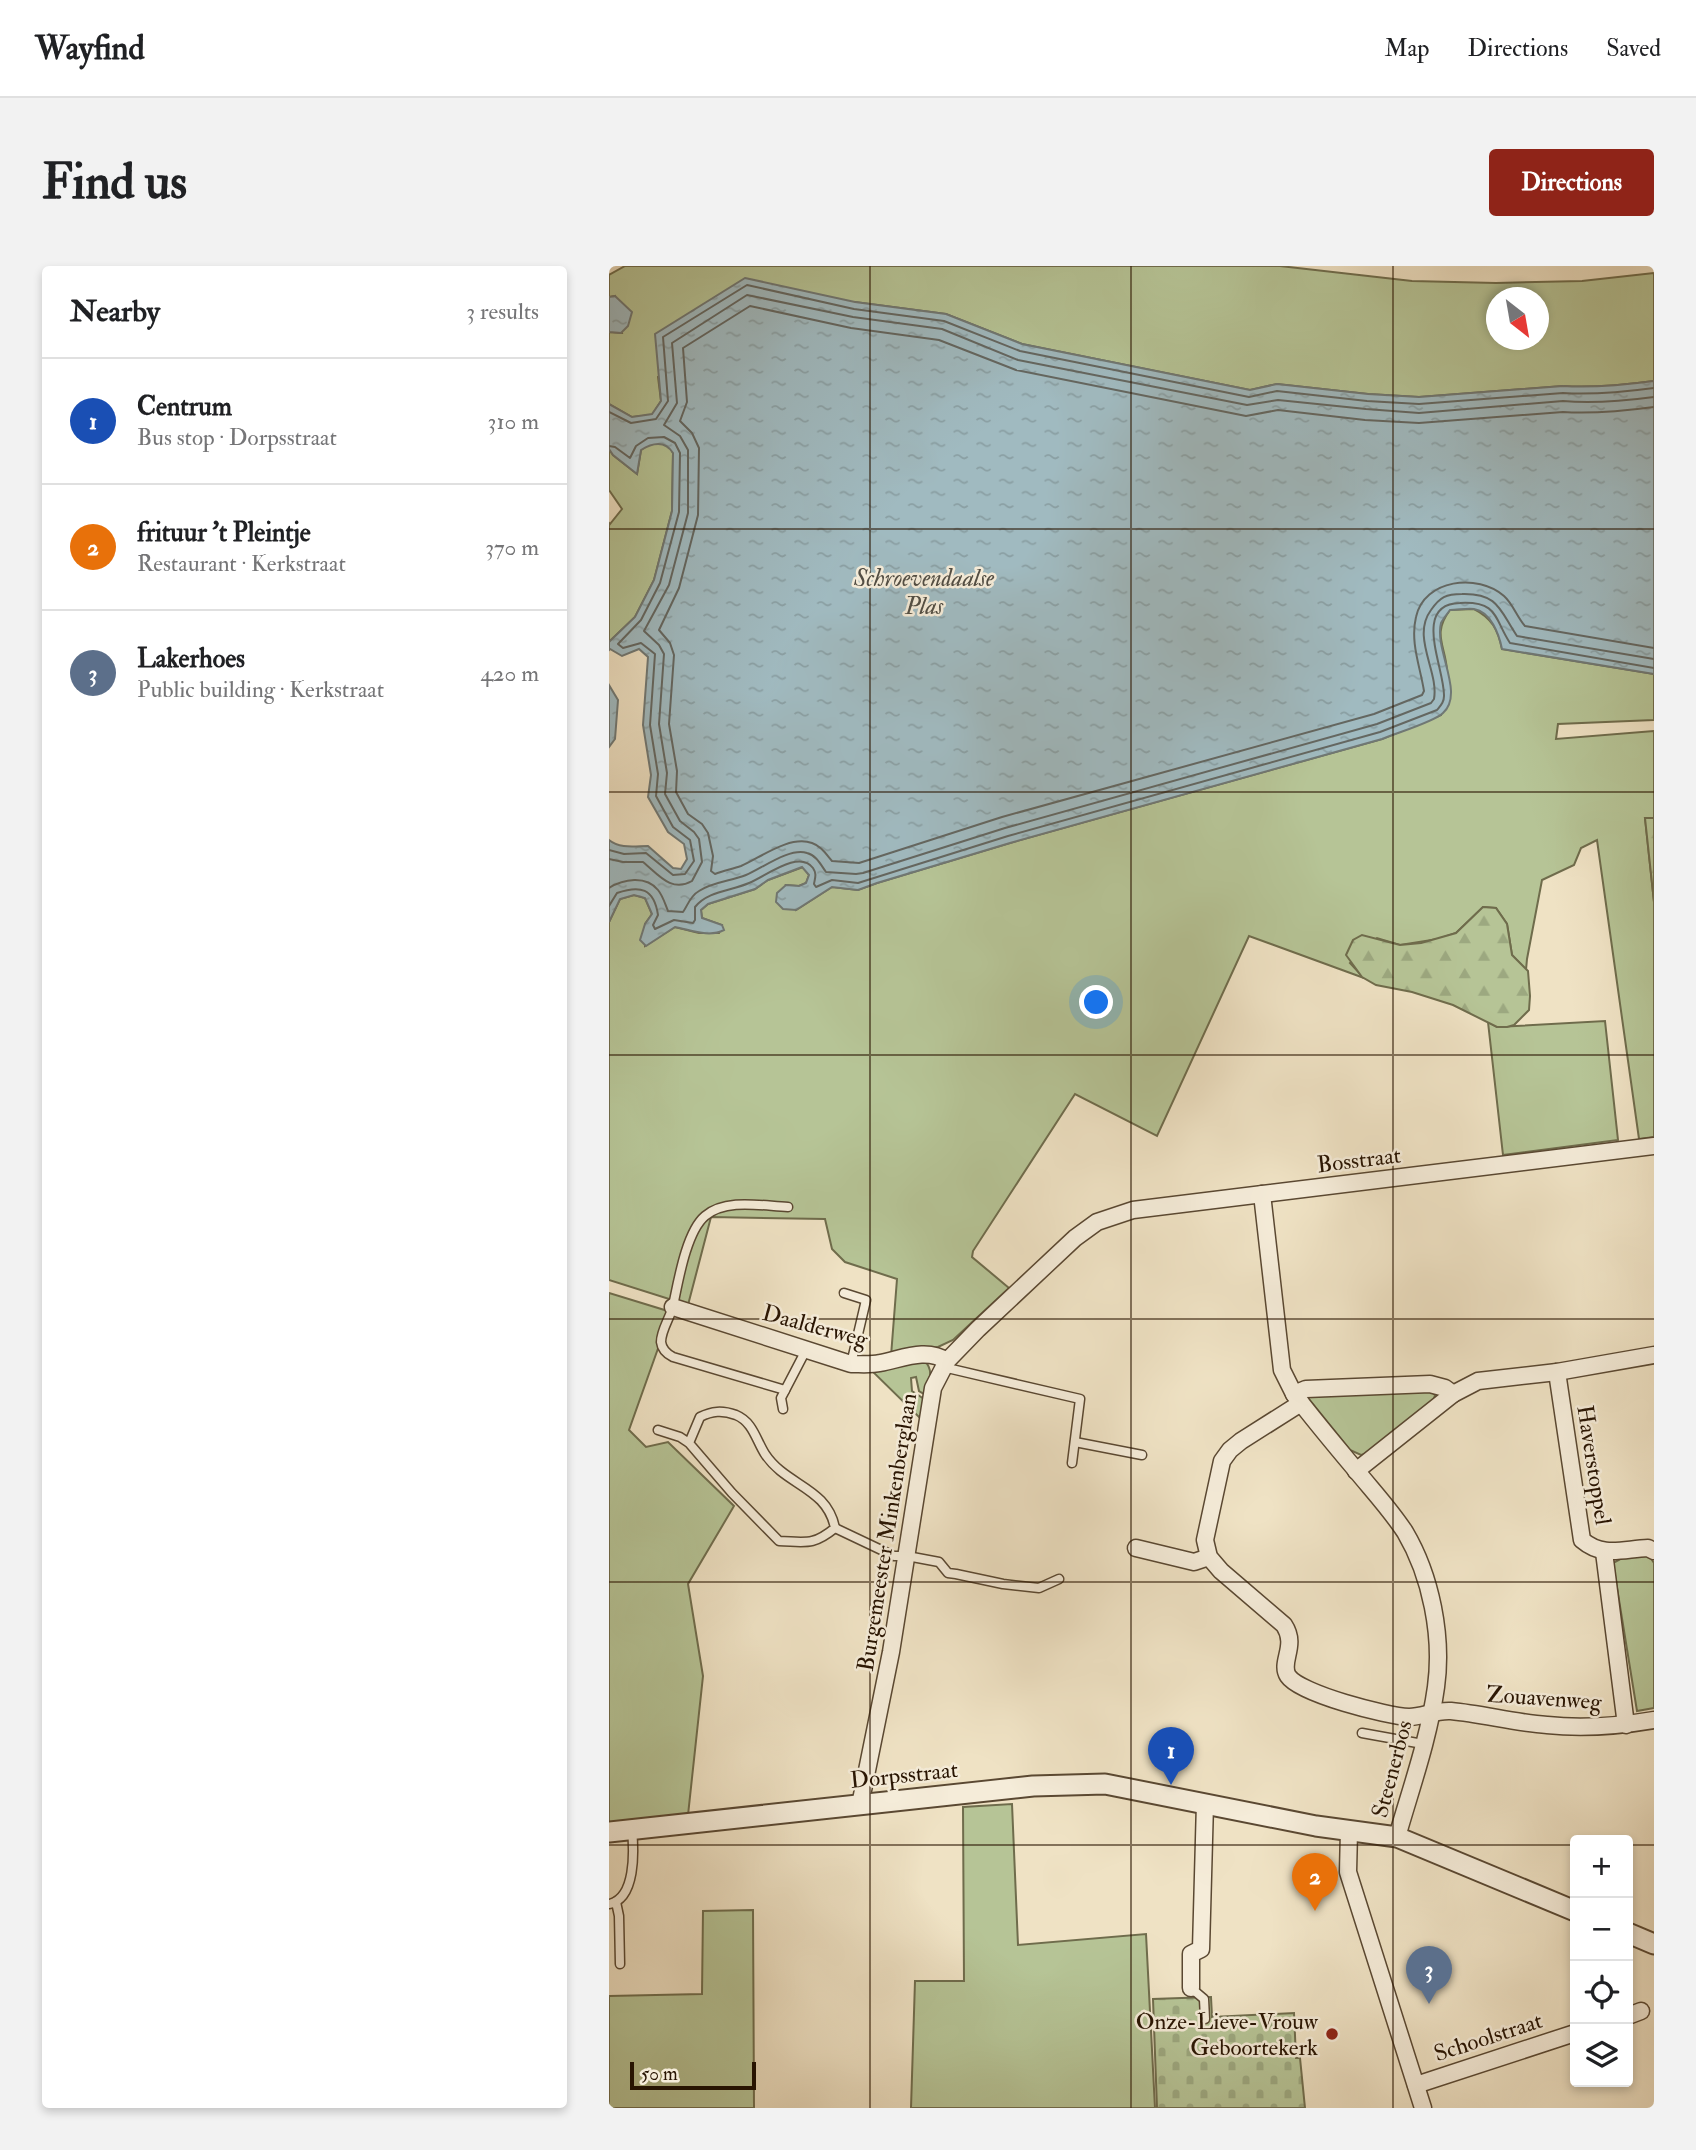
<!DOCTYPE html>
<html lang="en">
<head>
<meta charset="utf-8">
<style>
  body { margin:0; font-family:"IM FELL Double Pica",serif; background:#f2f2f2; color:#202124 }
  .controls { position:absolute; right:21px; bottom:21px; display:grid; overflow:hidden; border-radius:7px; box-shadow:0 4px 10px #0003 }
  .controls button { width:63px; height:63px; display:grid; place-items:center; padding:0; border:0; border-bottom:2px solid #e0e0e0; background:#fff; color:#202124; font:35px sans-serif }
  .compass { position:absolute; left:877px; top:21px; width:63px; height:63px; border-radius:50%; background:#fff; box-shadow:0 4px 10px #0003; rotate:149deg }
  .scale { position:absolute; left:21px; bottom:18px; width:126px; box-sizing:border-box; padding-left:7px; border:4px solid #281402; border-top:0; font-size:19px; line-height:24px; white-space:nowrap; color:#281402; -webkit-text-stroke:5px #f5ecd9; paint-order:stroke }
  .you { position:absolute; left:488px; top:737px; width:24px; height:24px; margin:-18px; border:5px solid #fff; border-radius:50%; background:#1a73e8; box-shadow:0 0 0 10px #1a73e833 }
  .badge { display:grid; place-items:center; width:46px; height:46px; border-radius:50%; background:#8f2418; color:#fff; font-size:23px; font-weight:700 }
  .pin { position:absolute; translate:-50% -58px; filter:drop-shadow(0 2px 4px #0008) }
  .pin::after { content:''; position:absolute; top:37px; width:24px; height:21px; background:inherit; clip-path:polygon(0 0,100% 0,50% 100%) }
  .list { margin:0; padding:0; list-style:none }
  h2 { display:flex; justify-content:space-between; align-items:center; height:91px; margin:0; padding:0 28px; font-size:30px }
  h2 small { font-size:23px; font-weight:400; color:#757577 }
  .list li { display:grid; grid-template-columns:46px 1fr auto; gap:21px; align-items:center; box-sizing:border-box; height:126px; padding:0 28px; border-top:2px solid #e0e0e0 }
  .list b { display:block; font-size:26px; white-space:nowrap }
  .list p { margin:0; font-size:23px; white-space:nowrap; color:#757577 }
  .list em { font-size:23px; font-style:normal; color:#757577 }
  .icon { flex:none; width:38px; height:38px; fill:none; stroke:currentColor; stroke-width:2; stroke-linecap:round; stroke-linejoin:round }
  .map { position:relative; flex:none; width:1045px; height:1842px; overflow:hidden; border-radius:7px }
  header { display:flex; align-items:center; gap:42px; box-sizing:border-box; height:98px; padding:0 35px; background:#fff; border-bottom:2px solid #e0e0e0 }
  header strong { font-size:33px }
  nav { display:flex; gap:38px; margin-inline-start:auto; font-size:24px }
  .intro { display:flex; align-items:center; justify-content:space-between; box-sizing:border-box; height:168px; padding:0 42px }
  h1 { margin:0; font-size:49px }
  .button { padding:18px 32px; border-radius:7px; background:#8f2418; color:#fff; font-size:24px; font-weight:700 }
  main { display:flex; gap:42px; padding:0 42px }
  aside { flex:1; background:#fff; border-radius:7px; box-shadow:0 4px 10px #0003 }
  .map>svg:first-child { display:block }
</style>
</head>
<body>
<header>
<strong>Wayfind</strong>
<nav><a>Map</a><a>Directions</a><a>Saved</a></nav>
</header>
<div class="intro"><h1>Find us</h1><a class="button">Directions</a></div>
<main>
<aside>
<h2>Nearby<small>3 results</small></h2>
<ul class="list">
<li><span class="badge" style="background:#1a4fb4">1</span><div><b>Centrum</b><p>Bus stop · Dorpsstraat</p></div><em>310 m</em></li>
<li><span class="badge" style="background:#e8710a">2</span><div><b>frituur 't Pleintje</b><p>Restaurant · Kerkstraat</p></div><em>370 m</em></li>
<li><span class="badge" style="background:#5c6f8a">3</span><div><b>Lakerhoes</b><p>Public building · Kerkstraat</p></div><em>420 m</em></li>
</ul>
</aside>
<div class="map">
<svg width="1045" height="1842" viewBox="0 0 1045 1842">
  <defs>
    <pattern id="forest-firs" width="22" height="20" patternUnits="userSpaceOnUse" patternTransform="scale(1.75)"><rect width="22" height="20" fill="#b6c496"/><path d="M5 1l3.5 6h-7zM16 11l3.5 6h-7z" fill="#9ca880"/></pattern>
    <pattern id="cemetery-stones" width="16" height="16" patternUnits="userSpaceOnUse" patternTransform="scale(1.75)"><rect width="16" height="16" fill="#b6c496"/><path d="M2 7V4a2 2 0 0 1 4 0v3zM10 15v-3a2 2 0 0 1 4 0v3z" fill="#9ca880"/></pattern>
    <pattern id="water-ripples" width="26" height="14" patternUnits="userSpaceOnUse" patternTransform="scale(1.75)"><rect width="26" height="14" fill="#a0bac0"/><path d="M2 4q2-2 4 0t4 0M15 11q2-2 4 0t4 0" fill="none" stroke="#8a9fa3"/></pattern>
  </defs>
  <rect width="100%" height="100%" fill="#efe2c4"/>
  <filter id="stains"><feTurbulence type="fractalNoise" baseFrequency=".00286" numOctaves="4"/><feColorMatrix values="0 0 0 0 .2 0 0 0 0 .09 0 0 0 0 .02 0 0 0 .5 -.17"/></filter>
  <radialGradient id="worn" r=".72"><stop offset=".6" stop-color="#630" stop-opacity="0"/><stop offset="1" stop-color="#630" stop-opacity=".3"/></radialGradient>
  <!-- green -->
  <g fill="#b6c496" stroke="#6f6c4c" stroke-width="2" fill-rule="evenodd">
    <path d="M16,0h655l132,15 84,2 86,-2 72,-8v108c-30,4 -60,7 -91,5l-144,11 -51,-3 -91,-10 -27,6 -228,-46 -76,-30 -91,-12 -197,75 3,24 -9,14 -20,2 -23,-13v-72l13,1 -7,-37 -6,1v-22zM888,32h42v42h-42z"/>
    <path d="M54,177l7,4 3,6 -1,58 -18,69 -19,37 -26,25v-119l1,1 12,-15 -13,-19v-41l4,6 24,19 4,-24 9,-6z"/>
    <path d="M865,343c18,9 24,21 28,40l152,25v46l-96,4 -2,15 98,-8v87h-9l9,84v235l-15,2 -42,-299 -16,8 -7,17 -32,15 -15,79 -1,11 -14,-15 -5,-31 -11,-16 -13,-1 -27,26 -18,6 -38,6 -23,-7 -27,25 14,15 -115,-42 -92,200 -82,-42 -102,157 -1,6 37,31 -56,52 -15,7 -47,9 6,-77 -52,-17 -13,-13 -7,-30 -114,-2 -23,88 -79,-25v-358l11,-23 14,-4 11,3 7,16 -7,10v22l30,-19 24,6h20l3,-8 -20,-7 -1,-8 7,-6 47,-15 13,-9 35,-13 6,8 -3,8 -7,3 -13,-1 10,25 36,-23 26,3 19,-7 133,-40 372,-104 59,-24c2,-14 7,-31 6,-45 -2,-26 -15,-36 3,-60z"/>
    <path d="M996,755l13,119 -115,15 -15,-133 9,5z"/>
    <path d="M0,1027l62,19 -42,118 17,17 22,-5 66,64 -46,78 15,92 -15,139 -79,8z"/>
    <path d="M315,1094c11,11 5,21 0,34l-5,-3 -3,-14 -5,1 1,13 12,8 -3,20 -50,-49z"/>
    <path d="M819,1122l7,7 -2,7 -64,51 -8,2 -11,-5 -42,-52 7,-6z"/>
    <path d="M1034,1289l7,2 4,6v145l-17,3 -24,-148 11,-6z"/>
    <path d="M403,1538l6,141 128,-11 9,174h-244l4,-127h49l-1,-174z"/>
    <path d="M144,1644l1,198h-145v-112l93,-2 1,-83z"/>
  </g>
  <!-- forest -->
  <g fill="url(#forest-firs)" stroke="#6f6c4c" stroke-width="2">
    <path d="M1036,552h9v84z"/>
    <path d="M874,641l13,1 11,16 5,31 16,16 2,25 -1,14 -15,15 -7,2h-10l-44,-22 -41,-13 -36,-7 -14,-8 -16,-22 7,-15 9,-5 38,10 21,-2 35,-10z"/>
  </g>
  <!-- cemetery -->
  <path fill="url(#cemetery-stones)" stroke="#6f6c4c" stroke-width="2" d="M602,1731l1,20 82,-4 2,45h4l5,50h-148l-4,-109z"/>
  <!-- water -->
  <g fill="url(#water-ripples)" stroke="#707874" stroke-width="2">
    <path d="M136,12l110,24 91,12 76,30 228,46 27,-6 91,10 51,3 144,-11c31,2 61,-1 91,-5v293l-152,-25c-3,-15 -11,-37 -28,-40 -7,-1 -16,1 -24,1 -3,4 -7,9 -9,13 -7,27 24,70 2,90 -9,9 -47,20 -61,26l-372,104 -133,40 -19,7 -26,-3 -36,23 -13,-1 -7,-7 1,-9 9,-8 13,1 7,-3 3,-8 -7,-8 -34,13 -13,9 -47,15 -7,6 1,8 20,7 2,5c-15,8 -33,0 -49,-3l-29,19 -6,-6 5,-16 7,-10 -7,-16 -11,-3 -14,4 -11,23v-82c11,9 26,6 39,6l25,22 8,1 6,-10 -3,-15 -16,-12 -20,-35 3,-22 -8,-50 5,-68 -9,-8 -17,7 -12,-7 -1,1v-8l26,-25 19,-37 18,-69 1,-58c-8,-13 -21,-10 -32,-3l-4,24 -24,-19 -4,-6v-45l23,13 20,-3 9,-13 -6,-67z"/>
    <path d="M6,30l17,16 -4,14 -7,7 -12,-1v-35z"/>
    <path d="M0,419l9,15 -3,39 -6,8z"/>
  </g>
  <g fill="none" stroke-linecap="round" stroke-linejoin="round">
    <!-- shore -->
    <g stroke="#646761" stroke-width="2">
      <path d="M1045,141c-30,4 -60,7 -91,5l-144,11 -54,-3 -87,-10 -32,6 -230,-46 -77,-30 -88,-12 -101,-22 -67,42 4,54 -7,19 12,12 7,15 -1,67 -19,73 -20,42 11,13 4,12 -5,69 8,47 -1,21 12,22 14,10 6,9 5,23 -2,15 4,3c8,-3 17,-5 26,-8 19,-8 48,-31 71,-23 9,3 14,11 20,18l27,2 143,-46 372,-103 48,-19 2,-4c-4,-25 -14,-49 -8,-74 8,-38 62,-44 88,-21 9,8 13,21 21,30l129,22"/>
      <path d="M0,146l22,11 25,-4 12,-18 -5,-64 84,-52 107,24 90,12 76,30 229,46 28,-6 90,10 52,3 144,-11c31,2 61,-1 91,-5"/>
      <path d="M0,180l6,1 15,11 6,-12 12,-8 16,-1 11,6 5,10 -1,59 -19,71 -19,37 -23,24 5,4 18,-5 14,11 -5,71 8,49 -2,22 17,31 17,13 4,21 -9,13 -12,1 -27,-22 -22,1 -15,-4"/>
      <path d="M0,593l14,3h20c15,12 28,31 49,19l10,-19 -3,-23 -5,-7 -14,-11 -15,-27 2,-21 -8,-49 5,-70 -5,-9 -15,-14 25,-46 19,-72v-63l-8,-14 -16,-11 13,-22 -5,-60 75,-48 106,22 89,12 76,31 229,45 31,-5 88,9 53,4 144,-12c31,3 61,0 91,-4"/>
      <path d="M0,622c14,-9 37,-13 49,2 5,6 7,14 10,21l15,1c5,-7 7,-16 16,-21 13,-9 32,-10 47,-16 15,-6 44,-28 61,-22 9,2 14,12 19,19l30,2 7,-1 142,-45 372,-104 54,-21 3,-4c5,-28 -23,-62 -3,-89 9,-13 15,-16 31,-16 37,-1 38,17 55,42l137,23"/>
      <path d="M0,640l8,-13c23,-8 37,-5 41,22l-5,10 2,4 19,-9 19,3 2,-3v-13c13,-16 36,-16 54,-24 16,-6 50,-34 64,-15 4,6 2,10 1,16l2,3 16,-7 26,3 150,-47 372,-104 57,-22c4,-5 7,-8 7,-14 1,-27 -33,-92 16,-93 39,-2 34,16 50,40l144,25"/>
    </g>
    <!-- service casing -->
    <g stroke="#5a4832" stroke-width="11">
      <g id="service">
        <path d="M235,1027l22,7 -15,64"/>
        <path d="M334,1101l137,32 -8,64"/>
        <path d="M176,1124l-112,-33c-6,-3 -11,-7 -12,-15 0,-12 9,-24 12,-36 5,-23 13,-74 32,-90 21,-18 57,-10 83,-9"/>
        <path d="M174,1143l-2,-11 25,-48"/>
        <path d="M49,1164l22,7 9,6 43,50 47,48c27,1 34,5 56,-13 -8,-41 -49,-42 -70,-74 -9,-14 -12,-32 -29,-39 -14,-5 -24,-4 -36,2l-11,26"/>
        <path d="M466,1176l67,13"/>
        <path d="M226,1262l59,28h13l32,6 9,11 8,1 47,10 36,4 20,-9"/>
        <path d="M753,1467l61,11"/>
        <path d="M7,1636l3,14 1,48"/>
        <path d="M0,1638c27,-5 25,-53 23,-74"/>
        <path d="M582,1722l13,11 1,20"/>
      </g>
    </g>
    <!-- minor casing -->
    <g stroke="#5a4832" stroke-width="19">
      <g id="minor">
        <path d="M653,928l20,176 12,24c20,26 40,50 61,75 17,21 35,40 50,63 26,44 38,104 31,155 -7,51 -25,101 -39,150"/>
        <path d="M64,1041l178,57c10,0 20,1 29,-1 22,-4 46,-16 67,-2"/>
        <path d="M948,1106l25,168c21,18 41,9 66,8l6,3"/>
        <path d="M685,1128l12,-5 124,-5 15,4 8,6 25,-13 79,-9 97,-17"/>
        <path d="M692,1137l-60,38 -11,9 -8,11 -17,79 4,17 12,14 63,54c14,21 -5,37 4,51 12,18 99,40 121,41 13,0 27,-7 42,-6 32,3 64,12 96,14 36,4 72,1 107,-5"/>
        <path d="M747,1205l97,-77"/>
        <path d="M527,1282l58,14 15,-5"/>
        <path d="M995,1286l22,173"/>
        <path d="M251,1539l31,-153 42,-264 14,-27 31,-32 97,-91 22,-16 36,-12 521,-64"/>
        <path d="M740,1565l-1,41 75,236"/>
        <path d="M582,1722v-34l10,-5 4,-146"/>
        <path d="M1019,1750l13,-5"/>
        <path d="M807,1819l159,-52"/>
      </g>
    </g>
    <!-- tertiary casing -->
    <g stroke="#5a4832" stroke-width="23">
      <g id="tertiary">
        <path d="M0,1566l424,-46 72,-2 211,42 81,11 178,74"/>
        <path d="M1019,1667l26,11"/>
      </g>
    </g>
    <!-- service -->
    <use href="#service" stroke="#f5ecd9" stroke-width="8"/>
    <!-- minor -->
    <use href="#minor" stroke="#f5ecd9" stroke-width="16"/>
    <!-- tertiary -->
    <use href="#tertiary" stroke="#f5ecd9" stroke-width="19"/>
  </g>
  <!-- grid -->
  <path fill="none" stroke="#281402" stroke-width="2" stroke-opacity="0.55" d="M261,0v1842M522,0v1842M784,0v1842M0,263h1045M0,526h1045M0,789h1045M0,1053h1045M0,1316h1045M0,1579h966M1019,1579h26"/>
  <!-- markers -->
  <circle fill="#8f2418" stroke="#f5ecd9" stroke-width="2.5" cx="723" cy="1768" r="7"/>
  <g text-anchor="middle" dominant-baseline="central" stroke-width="5" stroke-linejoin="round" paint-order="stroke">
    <!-- street labels -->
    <g font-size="23" fill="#281402" stroke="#f5ecd9">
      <text transform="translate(750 894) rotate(-7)">Bosstraat</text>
      <text transform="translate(206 1060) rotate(15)">Daalderweg</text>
      <text transform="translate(985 1199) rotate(81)">Haverstoppel</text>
      <text transform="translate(278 1266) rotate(-81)">Burgemeester Minkenberglaan</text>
      <text transform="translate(935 1432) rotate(4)">Zouavenweg</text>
      <text transform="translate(783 1503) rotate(-75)">Steenerbos</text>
      <text transform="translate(295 1509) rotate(-6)">Dorpsstraat</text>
      <text transform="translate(879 1771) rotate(-18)">Schoolstraat</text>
    </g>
    <!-- poi labels -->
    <g font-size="23" fill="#281402" stroke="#f5ecd9" text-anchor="end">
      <text x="709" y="1755">Onze-Lieve-Vrouw<tspan x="709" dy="26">Geboortekerk</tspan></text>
    </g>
    <!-- water labels -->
    <g font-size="24" font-style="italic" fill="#524e44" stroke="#f5ecd9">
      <text x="315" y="312">Schroevendaalse<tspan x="315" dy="28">Plas</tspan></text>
    </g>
  </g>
  <rect width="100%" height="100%" filter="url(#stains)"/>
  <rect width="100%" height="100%" fill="url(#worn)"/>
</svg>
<div class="controls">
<button>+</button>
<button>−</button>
<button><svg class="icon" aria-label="locate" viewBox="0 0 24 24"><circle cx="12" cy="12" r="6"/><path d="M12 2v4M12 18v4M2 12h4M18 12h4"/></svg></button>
<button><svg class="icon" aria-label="layers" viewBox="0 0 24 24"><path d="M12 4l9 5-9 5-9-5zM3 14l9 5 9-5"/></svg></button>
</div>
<svg class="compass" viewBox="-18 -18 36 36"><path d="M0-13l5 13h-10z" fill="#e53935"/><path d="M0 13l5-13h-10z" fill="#757577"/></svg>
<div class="scale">50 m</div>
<div class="you"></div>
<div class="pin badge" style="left:562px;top:1519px;background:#1a4fb4">1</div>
<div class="pin badge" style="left:706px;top:1645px;background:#e8710a">2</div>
<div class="pin badge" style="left:820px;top:1738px;background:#5c6f8a">3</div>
</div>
</main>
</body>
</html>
